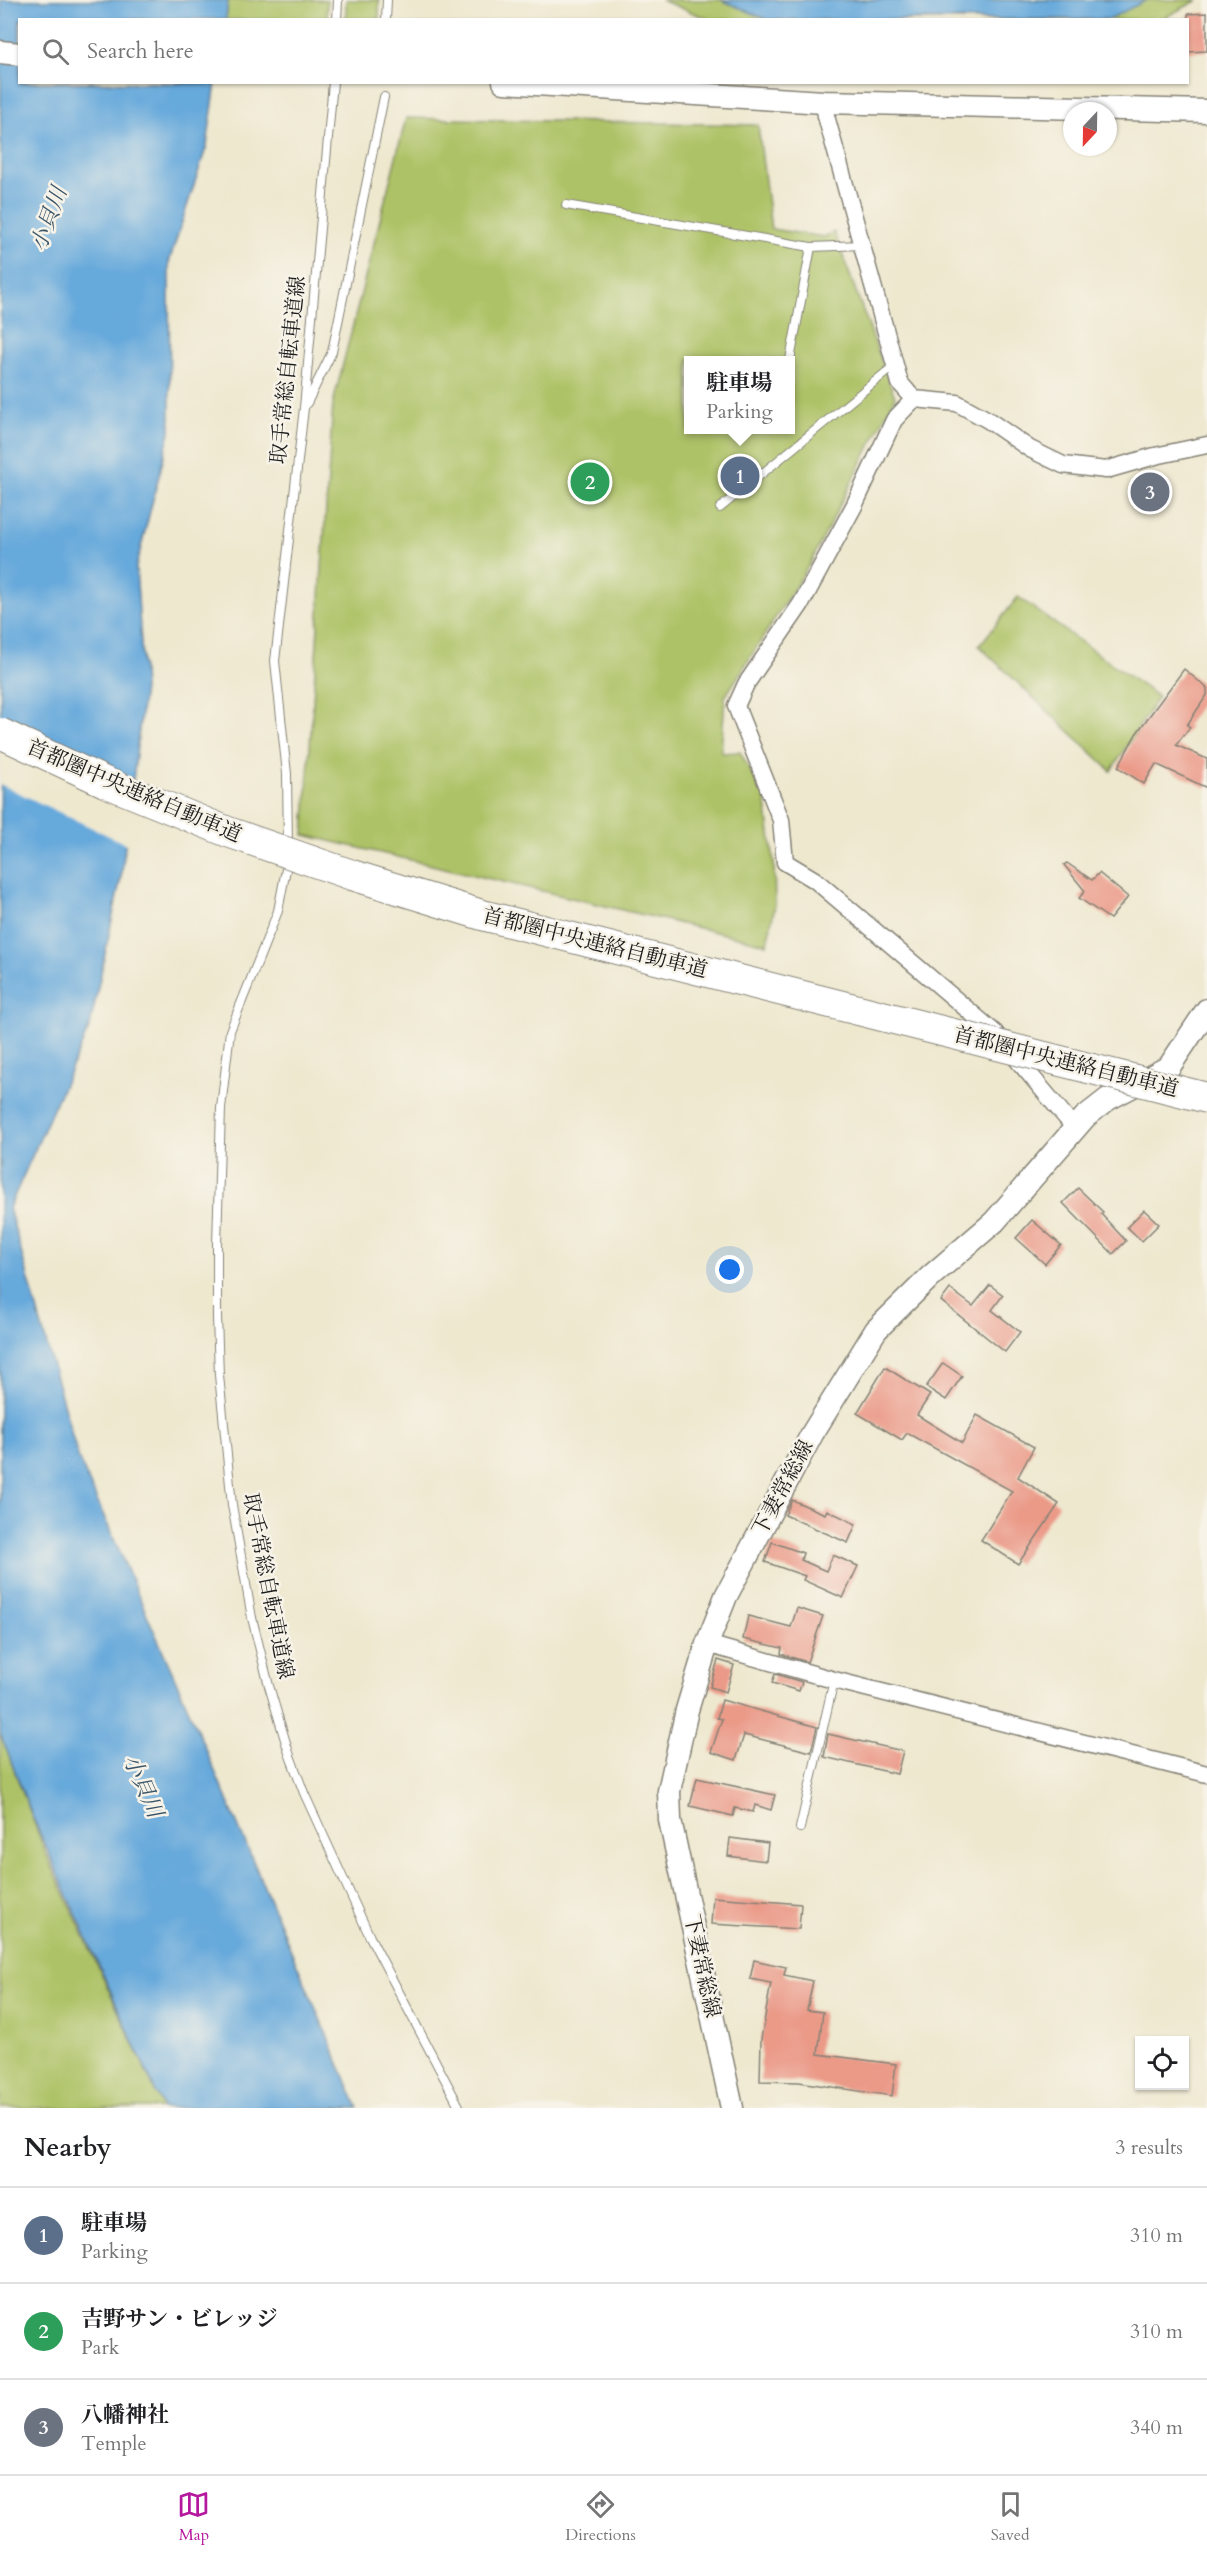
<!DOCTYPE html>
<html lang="en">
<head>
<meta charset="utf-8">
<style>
  body { margin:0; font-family:Cardo,"Noto Serif JP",serif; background:#f6f6f6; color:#202124 }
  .controls { position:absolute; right:18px; bottom:18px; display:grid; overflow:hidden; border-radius:0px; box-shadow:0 2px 4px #0004 }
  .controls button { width:54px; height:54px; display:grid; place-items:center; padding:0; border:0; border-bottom:2px solid #e0e0e0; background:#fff; color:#202124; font:30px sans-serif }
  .compass { position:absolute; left:1063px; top:102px; width:54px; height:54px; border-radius:50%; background:#fff; box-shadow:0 2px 4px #0004; rotate:202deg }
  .you { position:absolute; left:730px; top:1270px; width:21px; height:21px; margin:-15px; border:4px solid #fff; border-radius:50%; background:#1a73e8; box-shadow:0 0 0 9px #1a73e833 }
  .badge { display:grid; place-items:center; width:39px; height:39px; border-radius:50%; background:#b5179e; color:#fff; font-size:20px; font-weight:700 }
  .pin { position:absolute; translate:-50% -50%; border:3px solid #fff; box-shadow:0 2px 6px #0006 }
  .popup { position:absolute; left:684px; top:356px; width:111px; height:78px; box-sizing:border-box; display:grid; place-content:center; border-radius:0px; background:#fff; filter:drop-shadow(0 2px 4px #0005); font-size:20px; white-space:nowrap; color:#757577 }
  .popup b { font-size:22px; color:#202124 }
  .popup::after { content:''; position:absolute; left:50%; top:100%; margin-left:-12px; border:12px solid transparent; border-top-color:#fff }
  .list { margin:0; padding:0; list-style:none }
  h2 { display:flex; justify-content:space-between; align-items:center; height:78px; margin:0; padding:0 24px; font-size:26px }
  h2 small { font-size:20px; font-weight:400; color:#757577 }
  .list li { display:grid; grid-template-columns:39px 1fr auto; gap:18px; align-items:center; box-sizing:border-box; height:96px; padding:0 24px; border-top:2px solid #e0e0e0 }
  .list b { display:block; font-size:22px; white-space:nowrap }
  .list p { margin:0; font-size:20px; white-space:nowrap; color:#757577 }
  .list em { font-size:20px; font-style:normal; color:#757577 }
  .icon { flex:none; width:33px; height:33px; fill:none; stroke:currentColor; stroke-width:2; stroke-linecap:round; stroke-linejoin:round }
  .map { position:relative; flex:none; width:1207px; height:2108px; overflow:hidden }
  .search { position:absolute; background:#fff; box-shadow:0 2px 4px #0004; left:18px; right:18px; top:18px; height:66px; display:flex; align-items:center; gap:15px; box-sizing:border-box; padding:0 21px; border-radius:0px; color:#757577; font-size:22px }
  .sheet { height:366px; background:#fff }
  nav { display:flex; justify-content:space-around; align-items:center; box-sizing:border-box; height:84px; border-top:2px solid #e0e0e0; background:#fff; font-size:16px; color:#757577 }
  nav a { display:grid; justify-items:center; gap:3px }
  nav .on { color:#b5179e }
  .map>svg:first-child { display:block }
</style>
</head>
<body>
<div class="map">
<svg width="1207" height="2108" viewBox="0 0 1207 2108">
  <rect width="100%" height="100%" fill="#f7f3e8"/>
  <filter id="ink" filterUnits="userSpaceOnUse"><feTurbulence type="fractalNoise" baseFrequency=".0167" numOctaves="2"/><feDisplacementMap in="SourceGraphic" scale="12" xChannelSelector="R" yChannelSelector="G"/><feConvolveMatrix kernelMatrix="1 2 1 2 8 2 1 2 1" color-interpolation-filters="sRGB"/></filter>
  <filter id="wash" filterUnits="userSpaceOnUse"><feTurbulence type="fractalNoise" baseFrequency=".008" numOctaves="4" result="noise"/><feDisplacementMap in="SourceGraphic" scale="24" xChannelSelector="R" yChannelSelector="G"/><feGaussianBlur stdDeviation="1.35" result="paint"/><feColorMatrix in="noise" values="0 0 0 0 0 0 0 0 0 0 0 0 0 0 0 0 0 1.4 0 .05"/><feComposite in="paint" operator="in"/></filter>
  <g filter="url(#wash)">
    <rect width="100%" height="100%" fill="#eee8cf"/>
    <!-- green -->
    <g fill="#adc266" stroke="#646f41" stroke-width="1.5" fill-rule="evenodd">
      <path d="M228,0h99v19l-101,1z"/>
      <rect x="346" y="0" width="33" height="19"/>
      <path d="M661,0h537l-38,20h-449z"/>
      <path d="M406,118l352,7 13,104 53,8 10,-5 61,165 -84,165 -86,135 -4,56 19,-1 25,44 9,67 1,42 -8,39 -463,-109 29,-432zM689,360h102v70h-102z"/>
      <path d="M1018,597l140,100 -47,74 -132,-125z"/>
      <path d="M0,1733l45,118 118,257h-163z"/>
    </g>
    <!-- water -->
    <g fill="#66a9db" stroke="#41627c" stroke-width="1.5">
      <path d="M1,0h227l-2,19 -206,1v62l196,1 -9,62 -38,117 1,170 -34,135 8,121 -22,184 -32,154 -81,182 69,249 116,265 164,386h-195l-130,-290 -33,-85z"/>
      <path d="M721,0h426l-38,19 -341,1z"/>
    </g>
    <!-- pier -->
    <path fill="#eee8cf" d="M0,718l136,63 -8,64 -128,-61z"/>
    <g id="blocks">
      <!-- building -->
      <g fill="#eb9a88">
        <path d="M1207,13v38l-19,1v-38z"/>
        <path d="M1184,669l23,19v7l-20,30 3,2 -14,18 31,14v29l-51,-24 -12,20 -26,-17 18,-33z"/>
        <path d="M1067,863l25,17 7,-7 29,24 -18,22 -31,-21 6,-7 -21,-26z"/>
        <path d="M1078,1188l25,24 -2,2 25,27 -13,13 -50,-51z"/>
        <path d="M1144,1210l15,14 -17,17 -15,-14z"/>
        <path d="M1032,1220l29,25 -16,19 -29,-26z"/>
        <path d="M990,1285l13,10 -11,15 28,22 -15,20 -64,-51 9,-12 23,17z"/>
        <path d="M943,1363l19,13 -16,24 -20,-13z"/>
        <path d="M885,1367l45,28 -13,20 45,28 15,-28 57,32 -16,30 41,27 -41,60 -37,-24 31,-49 -105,-58 -5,7 -45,-27z"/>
        <path d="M792,1500l33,14 2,-4 29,14 -8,19 -63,-28z"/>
        <path d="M772,1542l31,11 -2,7 25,11 7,-16 25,11 -15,32 -40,-18 2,-4 -40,-14z"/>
        <path d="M797,1608l26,8 -16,46 -26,-8 1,-6 -39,-9 5,-23 43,11z"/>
        <path d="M718,1660l16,5 -8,27 -16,-5z"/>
        <path d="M775,1674l27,8 -3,9 -27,-8z"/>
        <path d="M722,1700l95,27 -6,25 -67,-17 -8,25 -25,-8 11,-33 -5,-1z"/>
        <path d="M828,1734l75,17 -6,23 -73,-17z"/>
        <path d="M697,1778l78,17 -4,15 -16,-5 -2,7 -18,-4 -2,8 -43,-10z"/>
        <path d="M730,1838l38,5 -2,18 -38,-5z"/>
        <path d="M713,1897l88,7 -2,25 -88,-5z"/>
        <path d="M754,1960l32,7 -2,8 29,6 -6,29 16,2 -5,42 78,10 -4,32 -93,-14 -39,-1 1,-42 10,-56 -21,-4z"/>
      </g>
    </g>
  </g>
  <g filter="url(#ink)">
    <use href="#blocks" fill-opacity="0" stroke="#858276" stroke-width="1.5"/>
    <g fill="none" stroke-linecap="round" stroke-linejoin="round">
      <!-- lane casing -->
      <g stroke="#858276" stroke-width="10">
        <g id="lane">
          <path d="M337,20l1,-20"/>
          <path d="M386,20l1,-20"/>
          <path d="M566,205l245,42 51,-2"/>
          <path d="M790,360l21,-113"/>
          <path d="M307,403l25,-51 52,-255"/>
          <path d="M720,508l175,-143"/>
          <path d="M288,846l-1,-72 -12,-113 29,-253 29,-326"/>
          <path d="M288,859l-10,52 -48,120 -9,77 -4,136v73l2,58 13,130 20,113 17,68 20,67 15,40 66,144 90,171"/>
          <path d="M800,1828l34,-148"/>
        </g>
      </g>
      <!-- street casing -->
      <g stroke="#858276" stroke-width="19">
        <g id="street">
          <path d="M824,102l2,14 74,267 14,16 43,4 31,17 42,29 33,16 43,5 49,-14 52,-11"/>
          <path d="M914,399l-20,21 -40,86 -53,98 -55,80 -10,22 45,114 4,42 30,18 180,153 79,94"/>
          <path d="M707,1644l127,36 373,94"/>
        </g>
      </g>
      <!-- secondary casing -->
      <g stroke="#858276" stroke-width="25">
        <g id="secondary">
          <path d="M0,52l20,2"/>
          <path d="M504,82l320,20 383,9"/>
          <path d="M732,2108l-62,-288 -1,-29 18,-81 20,-66 19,-48 86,-162 64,-104 55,-54 63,-54 91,-105 23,-18 61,-32 38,-57"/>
        </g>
      </g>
      <!-- lane -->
      <use href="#lane" stroke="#fff" stroke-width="8"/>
      <!-- street -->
      <use href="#street" stroke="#fff" stroke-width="16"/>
      <!-- secondary -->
      <use href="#secondary" stroke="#fff" stroke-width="22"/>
      <!-- highway-bridge casing -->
      <g stroke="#858276" stroke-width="32" stroke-linecap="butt">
        <path id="highway-bridge" d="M0,733l105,49 123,50 124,43 130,40 725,183"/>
      </g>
      <!-- highway-bridge -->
      <use href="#highway-bridge" stroke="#fff" stroke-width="30"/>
    </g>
  </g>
  <g text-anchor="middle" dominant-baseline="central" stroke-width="5" stroke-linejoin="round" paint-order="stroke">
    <!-- street labels -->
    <g font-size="21" fill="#1c1c1c" stroke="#f7f3e8">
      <text transform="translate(288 370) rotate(-84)">取手常総自転車道線</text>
      <text transform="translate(134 791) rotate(23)">首都圏中央連絡自動車道</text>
      <text transform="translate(595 943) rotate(14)">首都圏中央連絡自動車道</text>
      <text transform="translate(1066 1062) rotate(14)">首都圏中央連絡自動車道</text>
      <text transform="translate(783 1488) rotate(-62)">下妻常総線</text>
      <text transform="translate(268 1586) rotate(79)">取手常総自転車道線</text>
      <text transform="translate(702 1966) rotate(78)">下妻常総線</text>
    </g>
    <!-- water labels -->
    <g font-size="22" font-style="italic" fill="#3a5468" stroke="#f7f3e8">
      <text transform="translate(49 219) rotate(-70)">小貝川</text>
      <text transform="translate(143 1786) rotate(66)">小貝川</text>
    </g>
  </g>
</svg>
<div class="controls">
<button><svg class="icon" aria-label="locate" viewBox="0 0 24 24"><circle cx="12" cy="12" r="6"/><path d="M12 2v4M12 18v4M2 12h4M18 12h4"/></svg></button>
</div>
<svg class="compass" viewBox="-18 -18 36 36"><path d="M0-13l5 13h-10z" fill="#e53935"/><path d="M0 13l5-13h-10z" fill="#757577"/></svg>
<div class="you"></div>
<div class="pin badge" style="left:740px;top:476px;background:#5c6f8a">1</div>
<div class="popup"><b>駐車場</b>Parking</div>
<div class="pin badge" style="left:590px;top:482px;background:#2e9e5b">2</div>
<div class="pin badge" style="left:1150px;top:492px;background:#6b7280">3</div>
<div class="search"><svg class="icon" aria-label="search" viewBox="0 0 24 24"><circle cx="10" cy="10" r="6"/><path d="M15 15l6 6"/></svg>Search here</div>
</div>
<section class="sheet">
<h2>Nearby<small>3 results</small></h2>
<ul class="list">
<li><span class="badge" style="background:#5c6f8a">1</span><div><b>駐車場</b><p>Parking</p></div><em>310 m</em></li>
<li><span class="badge" style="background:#2e9e5b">2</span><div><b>吉野サン・ビレッジ</b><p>Park</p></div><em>310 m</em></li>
<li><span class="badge" style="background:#6b7280">3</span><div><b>八幡神社</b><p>Temple</p></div><em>340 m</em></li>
</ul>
</section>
<nav>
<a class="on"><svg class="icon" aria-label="map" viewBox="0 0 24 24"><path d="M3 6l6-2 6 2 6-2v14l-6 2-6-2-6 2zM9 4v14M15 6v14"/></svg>Map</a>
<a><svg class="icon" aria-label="directions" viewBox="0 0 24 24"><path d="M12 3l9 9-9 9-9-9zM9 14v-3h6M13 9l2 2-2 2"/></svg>Directions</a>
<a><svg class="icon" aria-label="saved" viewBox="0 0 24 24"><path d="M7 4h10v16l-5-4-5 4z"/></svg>Saved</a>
</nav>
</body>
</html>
